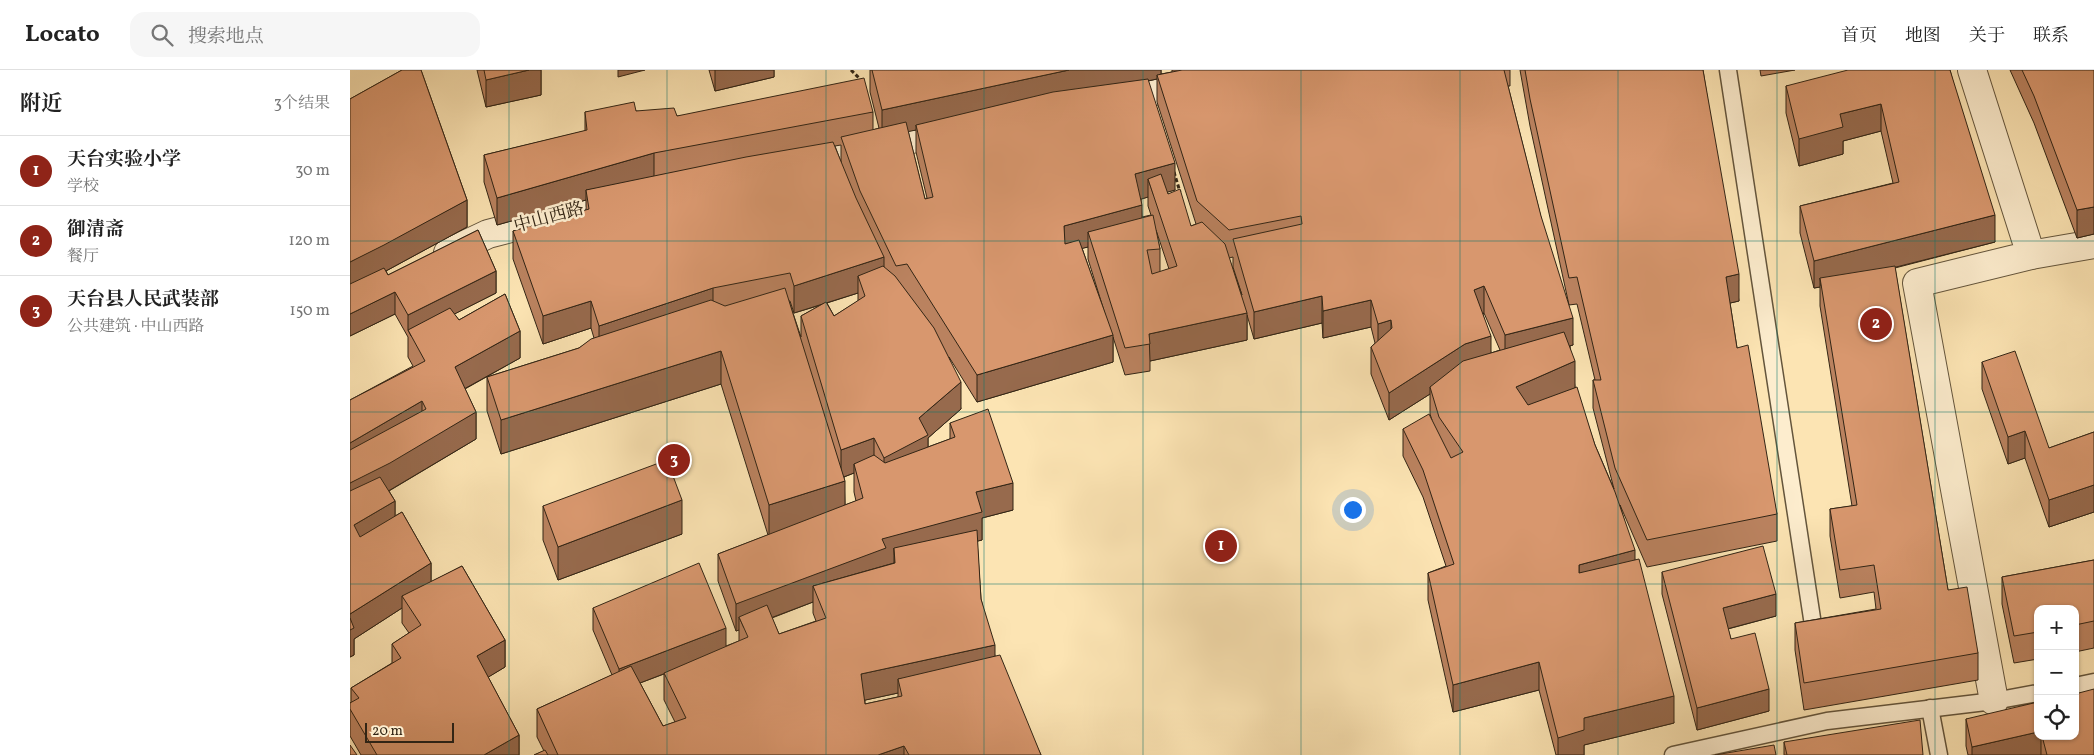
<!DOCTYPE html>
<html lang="zh">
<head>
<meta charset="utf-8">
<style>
  body { margin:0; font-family:Vollkorn,"Noto Serif SC",serif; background:#f6f6f6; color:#222 }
  .controls { position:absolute; right:15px; bottom:15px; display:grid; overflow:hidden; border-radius:10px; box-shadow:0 1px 4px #0004 }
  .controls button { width:45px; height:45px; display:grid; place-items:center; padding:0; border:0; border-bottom:1px solid #e0e0e0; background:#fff; color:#222; font:25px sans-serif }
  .scale { position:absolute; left:15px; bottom:12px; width:89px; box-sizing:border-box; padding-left:5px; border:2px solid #322515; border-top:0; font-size:14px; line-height:18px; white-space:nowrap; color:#322515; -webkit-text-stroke:4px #fdedce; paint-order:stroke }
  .you { position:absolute; left:1002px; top:439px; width:18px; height:18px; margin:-12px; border:4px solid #fff; border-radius:50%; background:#1a73e8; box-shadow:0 0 0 8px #1a73e833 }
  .badge { display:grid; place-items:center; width:32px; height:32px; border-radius:50%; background:#8f2418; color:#fff; font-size:16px; font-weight:700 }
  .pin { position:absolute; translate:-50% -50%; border:2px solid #fff; box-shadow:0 1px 5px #0006 }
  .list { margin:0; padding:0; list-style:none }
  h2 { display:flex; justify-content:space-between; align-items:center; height:65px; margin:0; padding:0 20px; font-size:21px }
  h2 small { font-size:16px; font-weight:400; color:#767676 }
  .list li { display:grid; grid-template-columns:32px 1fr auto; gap:15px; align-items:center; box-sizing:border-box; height:70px; padding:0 20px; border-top:1px solid #e0e0e0 }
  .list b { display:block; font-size:19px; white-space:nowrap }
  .list p { margin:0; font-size:16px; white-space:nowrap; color:#767676 }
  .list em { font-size:16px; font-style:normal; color:#767676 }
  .icon { flex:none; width:28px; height:28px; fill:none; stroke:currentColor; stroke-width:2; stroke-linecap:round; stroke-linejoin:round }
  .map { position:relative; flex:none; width:1744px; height:685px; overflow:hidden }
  header { display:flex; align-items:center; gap:30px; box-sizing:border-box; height:70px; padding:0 25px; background:#fff; border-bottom:1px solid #e0e0e0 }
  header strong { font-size:24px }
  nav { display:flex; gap:28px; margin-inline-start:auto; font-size:18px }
  .search { width:350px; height:45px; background:#f6f6f6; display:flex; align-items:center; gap:12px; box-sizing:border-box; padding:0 18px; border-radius:15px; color:#767676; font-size:19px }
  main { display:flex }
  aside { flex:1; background:#fff }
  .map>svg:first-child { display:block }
</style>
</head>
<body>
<header>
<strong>Locato</strong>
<div class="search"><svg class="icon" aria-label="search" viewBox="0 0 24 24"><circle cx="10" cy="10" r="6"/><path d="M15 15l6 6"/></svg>搜索地点</div>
<nav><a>首页</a><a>地图</a><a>关于</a><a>联系</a></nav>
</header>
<main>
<aside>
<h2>附近<small>3个结果</small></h2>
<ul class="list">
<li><span class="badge">1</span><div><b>天台实验小学</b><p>学校</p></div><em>30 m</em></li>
<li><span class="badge">2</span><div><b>御清斋</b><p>餐厅</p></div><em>120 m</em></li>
<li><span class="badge">3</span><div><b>天台县人民武装部</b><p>公共建筑 · 中山西路</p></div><em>150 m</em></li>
</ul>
</aside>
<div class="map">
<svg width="1744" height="685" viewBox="0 0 1744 685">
  <rect width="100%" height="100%" fill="#fce4b3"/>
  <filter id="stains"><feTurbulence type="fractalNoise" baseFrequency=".004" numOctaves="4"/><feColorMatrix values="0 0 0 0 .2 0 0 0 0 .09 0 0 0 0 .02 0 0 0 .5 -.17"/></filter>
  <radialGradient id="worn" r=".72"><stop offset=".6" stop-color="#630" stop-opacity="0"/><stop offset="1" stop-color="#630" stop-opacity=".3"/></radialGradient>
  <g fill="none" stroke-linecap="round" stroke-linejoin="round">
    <!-- lane casing -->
    <g stroke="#64553c" stroke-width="19">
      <g id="lane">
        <path d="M1378,0l87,568"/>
        <path d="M1725,616l19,-4"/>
        <path d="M1580,638l9,47"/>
        <path d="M1323,685l154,-34 167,-20 44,-8"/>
      </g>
    </g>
    <!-- street casing -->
    <g stroke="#64553c" stroke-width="30">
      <g id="street">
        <path d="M1622,0l59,185 -114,28 77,418"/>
        <path d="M764,29l146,-29"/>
        <path d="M450,91l152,-30"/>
        <path d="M98,183l40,-19 133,-35"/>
        <path d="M1681,185l63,-11"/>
      </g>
    </g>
    <!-- path -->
    <g stroke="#322515" stroke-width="3" stroke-dasharray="4 2.5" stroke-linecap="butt">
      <path d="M501,0l8,8 2,5"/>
      <path d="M824,102l6,20"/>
    </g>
    <!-- lane -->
    <use href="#lane" stroke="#fdedce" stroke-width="16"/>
    <!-- street -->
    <use href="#street" stroke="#fdedce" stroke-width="28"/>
  </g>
  <!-- wall -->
  <g fill="#ba825f" stroke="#322515" fill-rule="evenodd">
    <path d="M52,0h19l46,130v27l-81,44 2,4 90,-45 18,41v22l-42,21 5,6 46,-26 15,37v27l-55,31 11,23v27l-87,52 6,10v15l7,-4 29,51v19l31,-16 43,74v27l-17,10 31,58v20h-158l-11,-19v-33l1,-1v-14l41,-25v-19l17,-11 -7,-10v-15l-48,31v16l-4,2v-257l63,-34 -5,-9v-20l-13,-23 -45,22v-237z"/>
    <path d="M127,0h64v25l-55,12z"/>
    <path d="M359,0h65v7l-59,14z"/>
    <path d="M520,0h291v4l11,-2v-2h338v16h-2l65,259 -3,1 5,41 20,58 19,44 -21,-81v-28h2l-18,-76 -8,1 -39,-179 -10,-56h183l36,231 -9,2 7,45 40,166v27l-130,26 -27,-62 15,55 39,163 -90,22v10h-28l-17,-65 -86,22 -25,-112v-27l18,-7 -23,-69 -20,-41v-27l29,-9 -2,-6v-20l-41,26 -18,-46v-27l4,-4 -4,-16 -48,11 -1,-15 -68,16 -7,-24v25l-97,21v10l-25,4 -12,-38v25l-136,40 -28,-45 12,52 -33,29v9l22,-8v-16l63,87 -31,8v22l-5,1 4,58 14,57 46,99h-507l10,-4 -7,-14v-28l75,-34 -19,-45v-22l133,38 13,-5v-11l-3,1 -18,-50v-27l50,-19 -47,-151 -220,70 -14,-43v-34l92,-29 15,-10 -3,-10 -48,16 -30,-85v-28l73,-21v-10l-89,25 -13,-43v-27l101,-24v-19l51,-1 41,5 196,-4v18l6,-2 -9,-36zM807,9v23l39,122 -5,2 -24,-34 8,-2 -27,-109zM566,60v22l11,46 -2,1 -17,-68zM491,75v17l-6,-16zM798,127v9l3,9 -9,2 -1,-18zM806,160l13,39 -9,3v-23zM738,177v12l17,55 -23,-66zM883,187v10l9,28 -13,-37zM508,223v8l-24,15 -7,-13zM439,231h1l4,12 27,-8 -20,11v21zM1134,243l16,37 -9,3 -8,-39zM504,403v19l2,9 -11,4 -1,-28zM463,532v11l3,8 -37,13 -7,-16zM314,604v26l11,22 -12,4 -23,-43zM548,623v4l-33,7v-4z"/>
    <path d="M1410,0h35l-34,6z"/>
    <path d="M1600,0l45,172 -100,26 53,322 30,63v27l-174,30 -9,-60v-27l81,-14 -2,-17 -34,6 -10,-62v-27l22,-3 -32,-200v-19l-6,1 -14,-55v-27l93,-23 -12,-52 -38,10v13l-44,12 -13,-53v-27z"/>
    <path d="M1660,0h84v164l-17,4 -43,-115z"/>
    <path d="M1632,292l67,86 45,-16v80l-45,15 -24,-69 -17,6 -26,-75z"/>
    <path d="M193,436l139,28 -124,46 -15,-40z"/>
    <path d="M1744,490v88l-19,4v-43h-37v50l-24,4 -12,-59v-27z"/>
    <path d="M1312,502l114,44 -48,13 3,10 38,72 -72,19 -35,-136z"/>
    <path d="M1616,649l72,17h37l19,19h-126l-2,-9z"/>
    <path d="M1434,672l139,13h-139z"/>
  </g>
  <!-- shaded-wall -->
  <g fill="#976a4d" stroke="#322515">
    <path d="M179,0h12v25l-55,12v-27z"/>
    <path d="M268,0h27l-27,7z"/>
    <path d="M365,0h59v7l-59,14z"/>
    <path d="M719,0h92v8l-4,-3v4l-240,50 -1,-4v5l-34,7v-27z"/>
    <path d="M1531,34v27l-38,10v13l-44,12v-27l41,-25z"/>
    <path d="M304,83v28l-68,9v10l-89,25v-27z"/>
    <path d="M825,93v27l-21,6 -6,-17v18l-13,4v-27z"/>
    <path d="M117,130v27l-83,45 -34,17v-27z"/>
    <path d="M792,135v28l-54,-1v15l-24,6v-27z"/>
    <path d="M1744,137v27l-17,4v-28z"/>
    <path d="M1645,145v27l-174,44 -1,-8v9l-6,1v-27z"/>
    <path d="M534,187v27l-26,-8v17l-64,20v-27z"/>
    <path d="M146,201v22l-85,43 -3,-6v-15z"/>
    <path d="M1389,204v27l-13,3v-27z"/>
    <path d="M1134,216v27l-10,4v-27z"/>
    <path d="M363,218v27l-114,38v-27z"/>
    <path d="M45,222v22l-45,22v-22z"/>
    <path d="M972,226v27l-68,16v-27z"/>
    <path d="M1021,230v27l-48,11v-27z"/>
    <path d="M241,231v27l-48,16v-28z"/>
    <path d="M897,243v27l-97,21 -1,-27z"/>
    <path d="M1223,248v27l-68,18v-28z"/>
    <path d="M1041,250v27l-13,4v-27z"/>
    <path d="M170,261v27l-65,36v-27z"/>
    <path d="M763,265v27l-136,40v-27z"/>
    <path d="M1141,266v27l-61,24v7l-41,26v-27l76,-49z"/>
    <path d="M371,281v33l-220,70v-34z"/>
    <path d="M1225,291v27l-59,26v-27z"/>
    <path d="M611,312v27l-33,29v24l-44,23v-27l35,-40z"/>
    <path d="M72,331v27l-72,42v-27z"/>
    <path d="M126,342v27l-86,51 -40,21v-28z"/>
    <path d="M1675,361v27l-17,6v-27z"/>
    <path d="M524,368v27l-20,-1v9l-13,5v-28z"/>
    <path d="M495,411v34l-76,24v-34z"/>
    <path d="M663,413v27l-31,8v22l-87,23 -1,-15v15l-81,23v16l-69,26 -5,-11v13l-3,1v-27l146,-65 94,-47z"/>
    <path d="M1744,415v27l-45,15v-27z"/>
    <path d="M332,430v34l-124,46v-33z"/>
    <path d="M45,431v27l-41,24v-27z"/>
    <path d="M1285,480v27l-56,15v-27z"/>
    <path d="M81,493v27l-29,6v12l-48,31v16l-4,2v-43z"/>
    <path d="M1426,524v22l-53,14v-22z"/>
    <path d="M376,558v22l-107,41v-22z"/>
    <path d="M155,570v27l-28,17v-28z"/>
    <path d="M645,575v27l-97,7v14l-37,8v-27z"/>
    <path d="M1189,592v28l-86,22v-27z"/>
    <path d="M1419,619v22l-72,19v-22z"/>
    <path d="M1324,626v27l-90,22v10h-26v-17l26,-20z"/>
    <path d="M1688,662v4h3v19h-69v-8z"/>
    <path d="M169,665v20h-35z"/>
    <path d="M554,676v9h-26z"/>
  </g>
  <!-- building -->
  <g fill="#d8976e" stroke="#322515">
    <path d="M52,0h19l46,130 -83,45 -34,17v-163z"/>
    <path d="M134,0h45l-43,10z"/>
    <path d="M522,0h197l-187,40z"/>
    <path d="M832,0h322l37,146 32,102 -68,17 -21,-49 -10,4 17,46 -26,8 -76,49 -18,-46 21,-19 -1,-8 -13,4 -7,-24 -48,11 -1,-15 -68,16 -21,-73 69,-15 -1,-8 -72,14 -32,-29 -40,-126z"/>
    <path d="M1175,0h178l36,204 -13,3 11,71 11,-3 29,169 -130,26 -32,-72 -22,-88h8l-24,-103 -8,1 -39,-179z"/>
    <path d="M1498,0h102l45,145 -181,46 -14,-55 99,-24 -18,-78 -41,10 3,13 -44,12 -13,-53z"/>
    <path d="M1672,0h72v137l-17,3 -43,-114z"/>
    <path d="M514,8l9,34 -219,41 -157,45 -13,-43 103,-25 -2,-18 49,-10 2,9 38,-3 3,8z"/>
    <path d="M798,9l27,84 -40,11 7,31 -78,21 1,18 14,-4 34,95 -136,40 -70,-111 -11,2 -36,-75 -19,-54 65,-15 19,77 8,-2 -17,-72 137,-33z"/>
    <path d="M483,72l23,56 28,59 -90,29 -4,-13 -77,15 -114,38 -8,-25 -48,15 -30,-85 76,-22 -3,-19 160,-33z"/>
    <path d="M811,104l7,20 12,-5 11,37 11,-4 23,22 22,69 -98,21 1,10 -25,4 -37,-116 65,-17 7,34 -13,1 5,24 25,-8 -29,-87z"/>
    <path d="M128,160l18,41 -88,44 -13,-23 -45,22v-30l34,-16 4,7z"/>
    <path d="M533,196l12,10 39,52 27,54 -42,36 9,17 -44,23 -10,-20 -33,12 -40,-134 25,-14 8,14 31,-20 -7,-20z"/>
    <path d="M1545,196l53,324 19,-3 11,66 -174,30 -9,-60 86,-14 -7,-44 -34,5 -10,-61 27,-4 -37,-227z"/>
    <path d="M435,218l60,193 -76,24 -48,-154 -220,69 -14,-43 92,-29 12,-9 120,-39 14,6z"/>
    <path d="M155,224l15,37 -65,36 21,45 -86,51 -40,20v-33l76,-41 -4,-8 -72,42v-43l75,-39 -17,-31 42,-22 9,12z"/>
    <path d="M1214,262l11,29 -59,26 12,18 49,-18 18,58 20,47 20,58 -56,15v8l60,-14 35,137 -90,22v12l-26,8 -19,-76 -86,23 -25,-112 26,-9 -31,-94 -20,-41 26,-15 22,44 12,-6 -24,-35 -9,-30 33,-26z"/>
    <path d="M1665,281l34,97 45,-16v53l-45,15 -24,-69 -17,6 -26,-75z"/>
    <path d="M638,339l25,74 -37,9 6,20 -100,27 4,9 -150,56 -18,-50 145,-56 -9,-34 20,-9 11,8 70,-26 -5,-14z"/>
    <path d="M317,390l15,40 -124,47 -15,-41z"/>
    <path d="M30,407l15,24 -41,24 6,12 42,-25 29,51 -81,51v-123z"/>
    <path d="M627,460l4,69 14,46 -134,29 4,30 37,-8 -4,-17 102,-24 41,100h-132l-5,-9 -26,9h-320l-21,-46 94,-43 32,60 23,-8 -22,-45 84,-36 -9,-20 28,-12 12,29 47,-16 -13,-32 82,-23 -1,-15z"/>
    <path d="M1413,476l13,48 -53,14 8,31 24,-6 14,56 -72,19 -35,-136z"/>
    <path d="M1744,490v61l-19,4v-16h-37v23l-24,4 -12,-59z"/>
    <path d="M349,493l27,65 -107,41 -26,-61z"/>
    <path d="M112,496l43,74 -28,16 42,79 -35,20h-107l-27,-46v-6l9,-5 -8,-10 50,-30 -9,-14 29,-19 -19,-29z"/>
    <path d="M0,548l4,10 -4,2z"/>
    <path d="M1744,619v66h-47l-5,-19h33v-42z"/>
    <path d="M1688,632v30l-66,15 -6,-28z"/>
    <path d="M1570,650l3,35h-136l-3,-13z"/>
    <path d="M0,675l7,10h-7z"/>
    <path d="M1424,675l2,10h-61z"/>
    <path d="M195,680l3,5h-14z"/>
  </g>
  <!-- grid -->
  <path fill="none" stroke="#0f766e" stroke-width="1" stroke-opacity="0.55" d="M159,0v685M317,0v685M476,0v685M634,0v685M793,0v685M951,0v685M1110,0v685M1268,0v685M1427,0v685M1585,0v685M0,171h1744M0,342h1744M0,514h1744"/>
  <g text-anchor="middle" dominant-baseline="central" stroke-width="5" stroke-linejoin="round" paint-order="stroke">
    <!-- street labels -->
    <g font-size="18" fill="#322515" stroke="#fdedce">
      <text transform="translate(199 148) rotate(-15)">中山西路</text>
    </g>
  </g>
  <rect width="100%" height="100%" filter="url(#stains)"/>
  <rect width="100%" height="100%" fill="url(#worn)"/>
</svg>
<div class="controls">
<button>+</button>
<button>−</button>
<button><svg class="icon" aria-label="locate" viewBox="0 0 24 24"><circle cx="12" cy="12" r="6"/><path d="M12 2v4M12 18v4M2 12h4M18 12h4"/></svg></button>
</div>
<div class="scale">20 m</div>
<div class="you"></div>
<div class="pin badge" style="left:871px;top:476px">1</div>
<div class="pin badge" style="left:1526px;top:254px">2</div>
<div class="pin badge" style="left:324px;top:390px">3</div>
</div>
</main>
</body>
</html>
